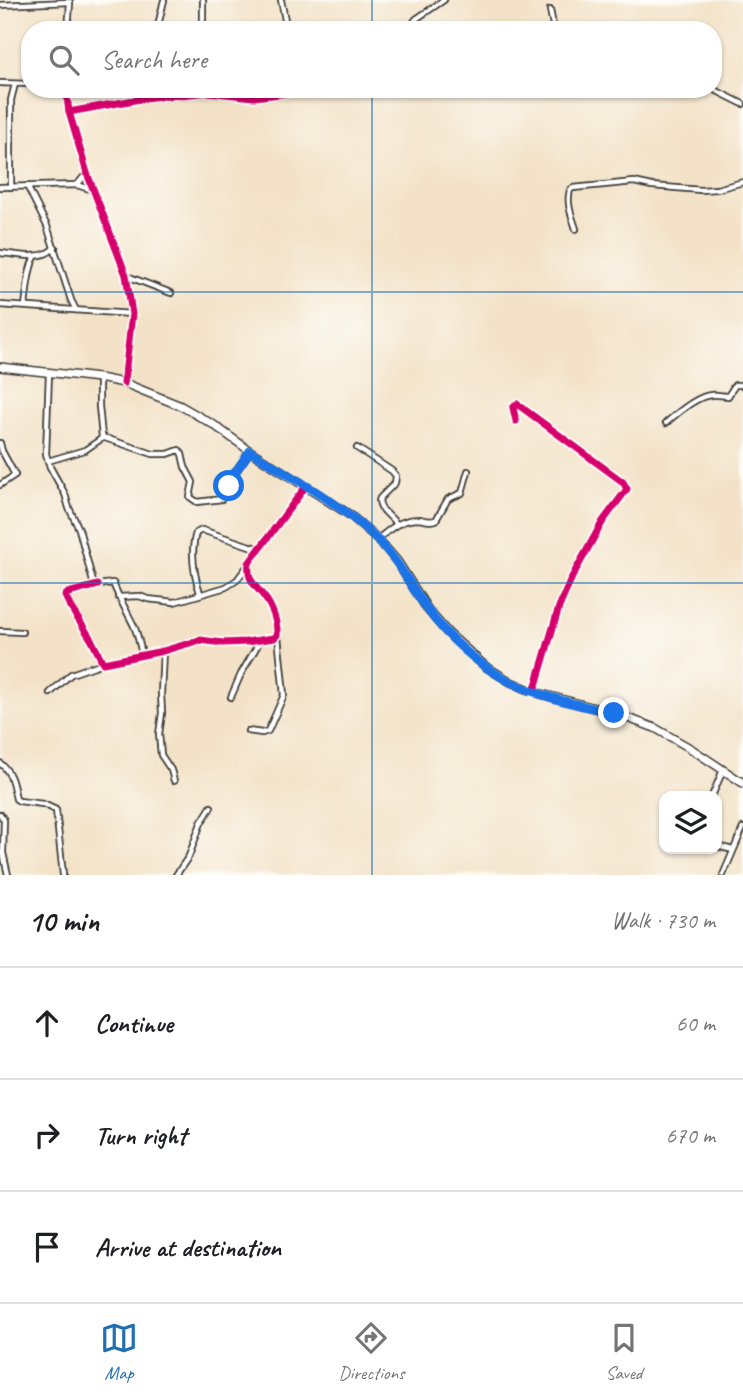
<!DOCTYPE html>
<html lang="en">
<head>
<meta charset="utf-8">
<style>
  body { margin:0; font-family:Caveat,sans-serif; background:#f6f6f6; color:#202124 }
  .controls { position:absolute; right:21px; bottom:21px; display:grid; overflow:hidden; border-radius:14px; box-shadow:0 2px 5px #0004 }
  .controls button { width:63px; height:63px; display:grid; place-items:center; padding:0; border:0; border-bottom:2px solid #e0e0e0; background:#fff; color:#202124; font:35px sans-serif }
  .stop { position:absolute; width:21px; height:21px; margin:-16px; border:5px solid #1a73e8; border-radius:50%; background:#fff }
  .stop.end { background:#1a73e8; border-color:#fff; box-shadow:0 2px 7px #0008 }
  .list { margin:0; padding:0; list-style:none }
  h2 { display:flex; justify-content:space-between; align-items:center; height:91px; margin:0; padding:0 28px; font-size:30px }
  h2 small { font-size:23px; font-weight:400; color:#757577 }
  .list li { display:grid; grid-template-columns:46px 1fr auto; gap:21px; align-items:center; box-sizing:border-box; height:112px; padding:0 28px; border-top:2px solid #e0e0e0 }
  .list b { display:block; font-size:26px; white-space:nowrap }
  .list em { font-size:23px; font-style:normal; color:#757577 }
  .icon { flex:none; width:38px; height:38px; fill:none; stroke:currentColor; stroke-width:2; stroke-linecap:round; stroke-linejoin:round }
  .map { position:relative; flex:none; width:743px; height:875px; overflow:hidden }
  .search { position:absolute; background:#fff; box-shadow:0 2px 5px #0004; left:21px; right:21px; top:21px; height:77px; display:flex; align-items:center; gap:18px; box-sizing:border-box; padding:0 24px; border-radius:28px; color:#757577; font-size:26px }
  .sheet { height:427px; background:#fff }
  nav { display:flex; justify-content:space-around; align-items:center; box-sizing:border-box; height:98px; border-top:2px solid #e0e0e0; background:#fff; font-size:19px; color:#757577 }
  nav a { display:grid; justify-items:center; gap:4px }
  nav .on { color:#1f6fb2 }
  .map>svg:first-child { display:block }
</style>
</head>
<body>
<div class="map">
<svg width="743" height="875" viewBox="0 0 743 875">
  <rect width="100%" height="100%" fill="#fdfcf7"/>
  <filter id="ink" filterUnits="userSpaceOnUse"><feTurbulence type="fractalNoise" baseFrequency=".0143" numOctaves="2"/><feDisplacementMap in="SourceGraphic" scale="14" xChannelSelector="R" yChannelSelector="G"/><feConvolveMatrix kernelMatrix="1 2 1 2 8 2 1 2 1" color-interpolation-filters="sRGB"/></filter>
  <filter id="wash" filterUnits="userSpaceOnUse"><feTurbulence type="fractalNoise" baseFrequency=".00686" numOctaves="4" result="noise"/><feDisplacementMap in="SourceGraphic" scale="28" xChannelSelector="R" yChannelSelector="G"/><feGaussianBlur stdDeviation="1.57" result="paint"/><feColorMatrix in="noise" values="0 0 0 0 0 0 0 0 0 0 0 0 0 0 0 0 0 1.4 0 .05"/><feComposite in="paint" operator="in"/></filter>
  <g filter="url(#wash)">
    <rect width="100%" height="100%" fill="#f3e2c7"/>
  </g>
  <g filter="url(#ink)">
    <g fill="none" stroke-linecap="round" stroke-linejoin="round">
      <!-- street casing -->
      <g stroke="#3c3a36" stroke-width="8">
        <g id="street">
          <path d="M281,0l6,30"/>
          <path d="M0,5l70,-3"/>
          <path d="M550,10l4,20"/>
          <path d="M68,30l2,-27"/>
          <path d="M157,30l7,-30"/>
          <path d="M199,30l4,-11v-19"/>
          <path d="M408,30l8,-11 28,-19"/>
          <path d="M0,83l30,1"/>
          <path d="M66,89l3,23 18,61 39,102 6,39 -8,69"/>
          <path d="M713,89l30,15"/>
          <path d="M243,96l1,-7"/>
          <path d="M151,97v-8"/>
          <path d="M69,112l82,-15 29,-2 28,-3 46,5 67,-8"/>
          <path d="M77,185l10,-12"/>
          <path d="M27,186l20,40 24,74 5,10"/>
          <path d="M0,187l77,-2 16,5"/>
          <path d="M11,187v-87l4,-16"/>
          <path d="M576,229c-4,-13 -10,-25 -6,-39l3,-2 61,-6 18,4 49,4 16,-1 26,-7"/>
          <path d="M0,253c18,1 42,9 55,-6"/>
          <path d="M127,276l44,17"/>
          <path d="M0,305l132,9"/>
          <path d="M25,306c2,-14 3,-38 10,-49"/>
          <path d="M49,373l-3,81 4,13 15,27 4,14 10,21 14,53 5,3 15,-2c6,16 14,28 21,43 4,9 6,19 8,29"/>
          <path d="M516,421l-3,-13 4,-4 106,78 4,7 -24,32 -31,56 -13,30 -25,85"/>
          <path d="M666,423c10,-9 31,-27 45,-28 5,-1 12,1 17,1l7,-11h8"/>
          <path d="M102,437l51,17h15l11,-4 3,4 3,13 8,15 -3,15 7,5 25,-3 10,-22 18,-26"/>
          <path d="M0,443l2,8 13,24 -15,10"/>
          <path d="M357,448l35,23 4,5 -1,7 -15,15 -1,3 2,7 16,16"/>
          <path d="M48,461l37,-11 16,-11 1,-2 -3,-31v-28"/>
          <path d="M378,539c13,-11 23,-20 41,-20 6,1 10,3 17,1l12,-21 14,-6 6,-22"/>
          <path d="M98,585l-30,8 -3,3 6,12 20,31 12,24 60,-12 37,-11 23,3 23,-1 28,-4 3,-3c1,-12 -5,-28 -12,-37 -10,-14 -18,-16 -16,-35l56,-77"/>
          <path d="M200,593c-6,-19 -10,-41 -4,-60l6,-3 51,17h9"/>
          <path d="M118,597l21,-1 9,3 26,3 11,-3 41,-12 11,-7 11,-15"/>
          <path d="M0,631l22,1"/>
          <path d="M163,651l-2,43 1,19 -3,21 2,21 10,15 3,11"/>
          <path d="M50,693l21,-19 32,-11"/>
          <path d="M231,697l10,-23 19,-33"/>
          <path d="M248,731l14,2 6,-2 16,-36 -6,-59"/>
          <path d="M0,763c12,10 13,22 16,36l3,2 24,3 13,6 7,65"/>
          <path d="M712,796l11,-26"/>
          <path d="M0,814l4,6 -1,33 5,22"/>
          <path d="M717,846l16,4"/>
          <path d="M176,875l13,-19 12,-33 10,-16"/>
          <path d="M723,875l20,-47"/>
        </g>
      </g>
      <!-- secondary casing -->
      <g stroke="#3c3a36" stroke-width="10">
        <path id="secondary" d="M0,367l99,11 25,5 57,23 33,19 36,26 100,64 28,24 19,22 31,49 20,23 37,33 26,16 23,10 80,21 41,15 35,20 53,35"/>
      </g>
      <!-- street -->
      <use href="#street" stroke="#fff" stroke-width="4.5"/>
      <!-- secondary -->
      <use href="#secondary" stroke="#fff" stroke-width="7"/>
      <!-- cycleway casing -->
      <g stroke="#fdfcf7" stroke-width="11">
        <g id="cycleway">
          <path d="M66,89l3,23 18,61 39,102 6,39 -8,69"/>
          <path d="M69,112l82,-15 29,-2 28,-3 46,5 67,-8"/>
          <path d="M516,421l-3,-13 4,-4 106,78 4,7 -24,32 -31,56 -13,30 -25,85"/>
          <path d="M98,585l-30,8 -3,3 6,12 20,31 12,24 60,-12 37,-11 23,3 23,-1 28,-4 3,-3c1,-12 -5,-28 -12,-37 -10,-14 -18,-16 -16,-35l57,-77"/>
        </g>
      </g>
      <!-- cycleway -->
      <use href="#cycleway" stroke="#d6006c" stroke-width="7"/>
    </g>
  </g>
  <g fill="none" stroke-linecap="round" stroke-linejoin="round" filter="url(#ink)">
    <!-- route -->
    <path stroke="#1a73e8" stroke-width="9" d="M229,486l7,-15 14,-20c43,27 91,52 127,88 21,21 33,46 50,70 21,29 52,57 84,73 32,16 69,23 103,31"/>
  </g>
  <!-- grid -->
  <path fill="none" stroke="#1f6fb2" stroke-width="2" stroke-opacity="0.55" d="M372,0v30M372,89v786M0,292h743M0,583h743"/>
</svg>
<div class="controls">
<button><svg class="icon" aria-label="layers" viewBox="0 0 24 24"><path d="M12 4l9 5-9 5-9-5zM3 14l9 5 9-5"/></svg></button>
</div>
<div class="stop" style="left:229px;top:486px"></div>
<div class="stop end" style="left:614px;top:713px"></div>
<div class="search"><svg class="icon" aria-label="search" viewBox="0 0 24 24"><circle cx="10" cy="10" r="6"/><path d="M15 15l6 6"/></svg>Search here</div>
</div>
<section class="sheet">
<h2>10 min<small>Walk · 730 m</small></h2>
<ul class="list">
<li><svg class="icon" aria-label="ahead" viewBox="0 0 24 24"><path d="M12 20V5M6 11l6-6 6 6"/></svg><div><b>Continue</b></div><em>60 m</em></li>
<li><svg class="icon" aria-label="right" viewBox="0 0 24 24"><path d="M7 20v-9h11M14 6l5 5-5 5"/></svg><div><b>Turn right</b></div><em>670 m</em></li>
<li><svg class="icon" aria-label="arrive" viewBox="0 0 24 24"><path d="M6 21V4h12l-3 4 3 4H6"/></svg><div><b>Arrive at destination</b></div></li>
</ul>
</section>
<nav>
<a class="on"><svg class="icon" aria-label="map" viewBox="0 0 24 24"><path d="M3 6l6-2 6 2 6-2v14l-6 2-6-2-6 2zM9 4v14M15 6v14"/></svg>Map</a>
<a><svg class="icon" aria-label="directions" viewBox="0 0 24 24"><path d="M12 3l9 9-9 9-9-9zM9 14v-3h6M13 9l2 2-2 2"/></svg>Directions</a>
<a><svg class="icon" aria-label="saved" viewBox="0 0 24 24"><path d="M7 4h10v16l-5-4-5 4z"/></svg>Saved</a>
</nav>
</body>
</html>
